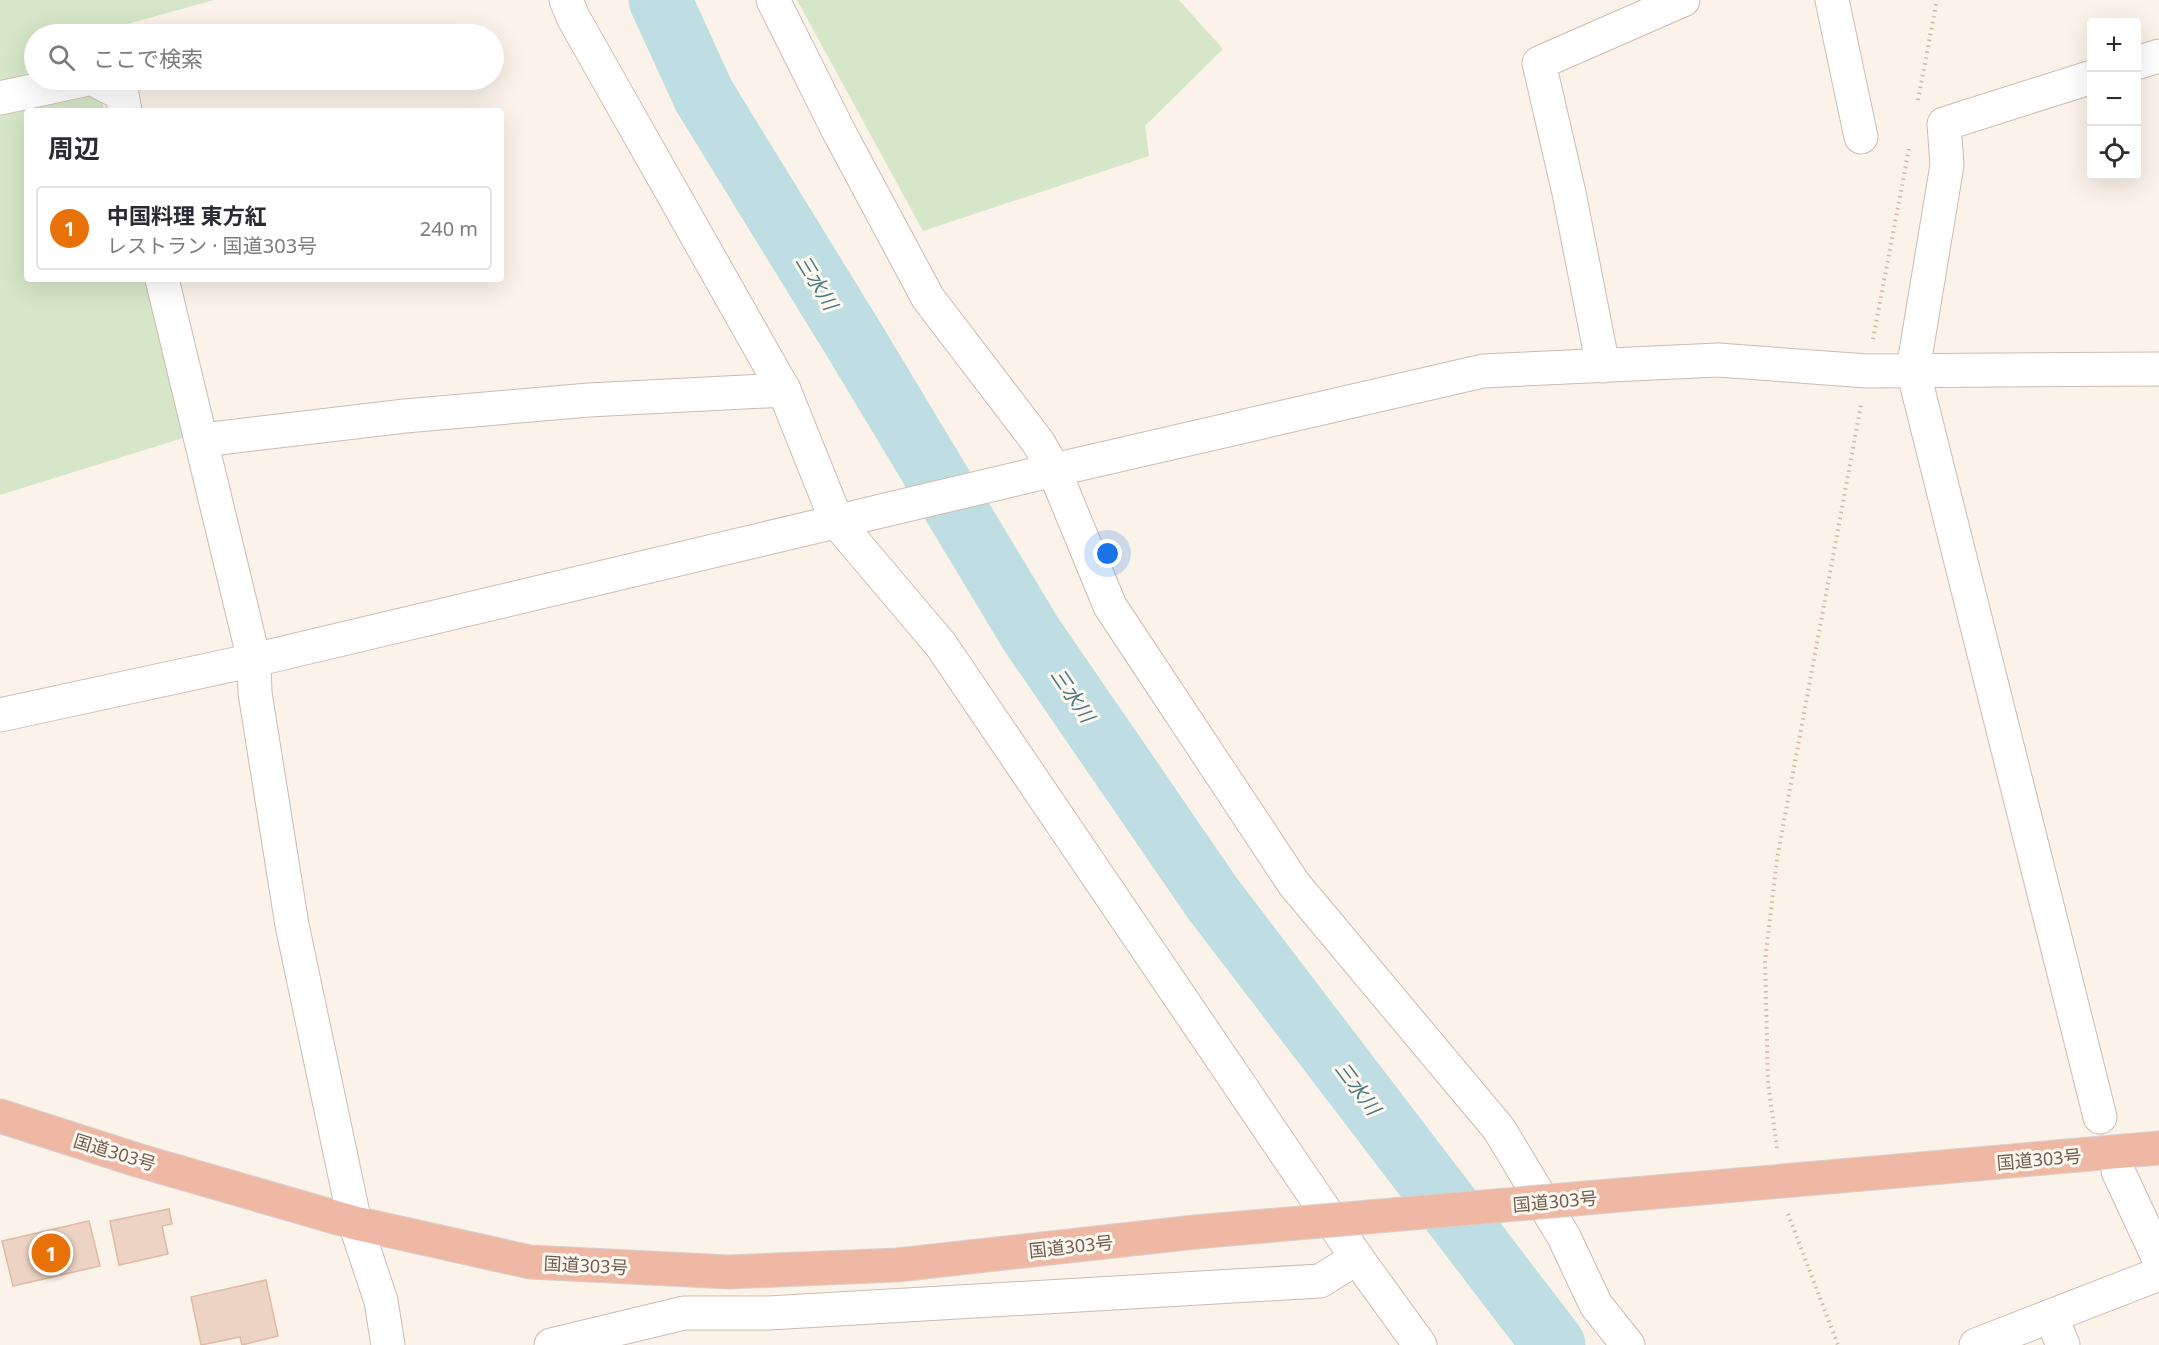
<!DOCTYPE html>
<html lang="ja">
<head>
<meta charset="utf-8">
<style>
  body { margin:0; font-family:"Noto Sans","Noto Sans JP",sans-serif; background:#f2f2f3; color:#2b2b33 }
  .controls { position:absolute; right:18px; top:18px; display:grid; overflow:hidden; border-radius:6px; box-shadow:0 6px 24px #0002 }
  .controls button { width:54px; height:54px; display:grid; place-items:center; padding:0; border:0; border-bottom:2px solid #e1e1e2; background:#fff; color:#2b2b33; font:30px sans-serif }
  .you { position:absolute; left:1108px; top:554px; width:21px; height:21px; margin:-15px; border:4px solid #fff; border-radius:50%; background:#1a73e8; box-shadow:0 0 0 9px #1a73e833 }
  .badge { display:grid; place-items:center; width:39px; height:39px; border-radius:50%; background:#1a73e8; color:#fff; font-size:20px; font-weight:700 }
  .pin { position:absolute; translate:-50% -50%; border:3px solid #fff; box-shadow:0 2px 6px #0006 }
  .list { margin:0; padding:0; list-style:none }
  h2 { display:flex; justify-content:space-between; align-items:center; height:78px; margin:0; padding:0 24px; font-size:26px }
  h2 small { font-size:20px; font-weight:400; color:#7c7c81 }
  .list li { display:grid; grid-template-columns:39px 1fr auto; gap:18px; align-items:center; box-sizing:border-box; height:84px; margin:0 12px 12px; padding:0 12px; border:2px solid #e1e1e2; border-radius:6px }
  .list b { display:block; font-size:22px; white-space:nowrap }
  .list p { margin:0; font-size:20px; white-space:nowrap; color:#7c7c81 }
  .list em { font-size:20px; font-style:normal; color:#7c7c81 }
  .icon { flex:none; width:33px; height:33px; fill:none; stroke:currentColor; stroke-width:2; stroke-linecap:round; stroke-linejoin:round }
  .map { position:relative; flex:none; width:2159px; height:1345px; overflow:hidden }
  .search { position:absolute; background:#fff; box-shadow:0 6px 24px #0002; left:24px; top:24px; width:480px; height:66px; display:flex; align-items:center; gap:15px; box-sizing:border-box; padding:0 21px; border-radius:33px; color:#7c7c81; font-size:22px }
  .panel { position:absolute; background:#fff; box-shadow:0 6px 24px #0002; left:24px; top:108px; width:480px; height:174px; border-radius:6px }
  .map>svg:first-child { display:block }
</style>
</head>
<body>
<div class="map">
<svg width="2159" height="1345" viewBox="0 0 2159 1345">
  <rect width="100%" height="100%" fill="#fbf3e9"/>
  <!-- green -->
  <g fill="#d5e7c8">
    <path d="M0,0h214l-123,34h-57v46h63l7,31h-77v168h118l38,159 -183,57z"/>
    <path d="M797,0h382l44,49 -78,77 4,30 -226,75z"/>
  </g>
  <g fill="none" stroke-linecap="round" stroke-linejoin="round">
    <!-- river -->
    <path stroke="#bfdee3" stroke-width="63" d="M660,0l44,96 150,244 177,294 182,265 341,446"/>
  </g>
  <!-- building -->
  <g fill="#edd3c3" stroke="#dfbaa5" stroke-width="1.5">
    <path d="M169,1209l3,15 -10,2 6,28 -49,11 -9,-44z"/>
    <path d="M89,1221l11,45 -87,20 -11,-45z"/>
    <path d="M266,1280l12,56 -36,9 -2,-8 -39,8 -10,-48z"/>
  </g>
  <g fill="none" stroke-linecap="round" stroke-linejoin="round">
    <!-- minor casing -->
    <g stroke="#ccbcaf" stroke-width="35">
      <g id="minor">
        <path d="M566,0l8,19 210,371 53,132 104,123 416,613 63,87"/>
        <path d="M773,0l65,130 90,168 110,144 16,28 56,136 184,278 205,245 65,108 32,68 32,40"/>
        <path d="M1832,0l29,137"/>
        <path d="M2136,63l23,-7"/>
        <path d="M2092,77l-148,47 3,41 -34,205 187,747"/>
        <path d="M95,80l27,14 3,17"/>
        <path d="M0,98l83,-18"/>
        <path d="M162,279l92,381 1,33 37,232 63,298 26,78 7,44"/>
        <path d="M1603,366l-34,-173 -30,-130 144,-63"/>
        <path d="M203,440l202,-24 184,-16 195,-10"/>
        <path d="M0,715l254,-55 800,-190 429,-99 235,-11 149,11 292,-2"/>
        <path d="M2118,1171l41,88"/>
        <path d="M2051,1316l12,29"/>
        <path d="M551,1345l133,-32h85l551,-32 37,-23"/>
        <path d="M1976,1345l183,-71"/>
      </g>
    </g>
    <!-- highway casing -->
    <g stroke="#d8d1ce" stroke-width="35">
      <g id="highway">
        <path d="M0,1116l137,44 218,63 175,39 199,10 168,-7 298,-33"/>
        <path d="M1886,1172l273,-24"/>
      </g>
    </g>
    <!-- path -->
    <g stroke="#d3b7a6" stroke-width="4" stroke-dasharray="1.5 4.5" stroke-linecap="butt">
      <path d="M1918,100l19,-100"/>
      <path d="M1873,339l36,-190"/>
      <path d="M1777,1148l-9,-65 -3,-122 12,-102 84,-454"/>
      <path d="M1788,1214l50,131"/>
    </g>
    <!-- minor -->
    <use href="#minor" stroke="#fff" stroke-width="33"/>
    <!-- highway -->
    <use href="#highway" stroke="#efb8a5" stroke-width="33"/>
    <!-- highway-bridge casing -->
    <g stroke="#d8d1ce" stroke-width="35" stroke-linecap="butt">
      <path id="highway-bridge" d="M1195,1232l691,-60"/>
    </g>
    <!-- highway-bridge -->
    <use href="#highway-bridge" stroke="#efb8a5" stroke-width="33"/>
  </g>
  <g text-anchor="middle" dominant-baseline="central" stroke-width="6" stroke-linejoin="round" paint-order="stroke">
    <!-- street labels -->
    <g font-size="18" fill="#735b4f" stroke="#fdf8ef">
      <text transform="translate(115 1152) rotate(17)">国道303号</text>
      <text transform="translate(2039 1159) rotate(-5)">国道303号</text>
      <text transform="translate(1555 1201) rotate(-5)">国道303号</text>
      <text transform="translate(1071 1246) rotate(-6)">国道303号</text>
      <text transform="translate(586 1265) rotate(3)">国道303号</text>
    </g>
    <!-- water labels -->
    <g font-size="20" font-style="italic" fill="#4a7a84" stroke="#fdf8ef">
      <text transform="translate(817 282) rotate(59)">三水川</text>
      <text transform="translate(1073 695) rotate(56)">三水川</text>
      <text transform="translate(1358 1088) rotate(53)">三水川</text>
    </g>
  </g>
</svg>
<div class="controls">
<button>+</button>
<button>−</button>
<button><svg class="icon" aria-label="locate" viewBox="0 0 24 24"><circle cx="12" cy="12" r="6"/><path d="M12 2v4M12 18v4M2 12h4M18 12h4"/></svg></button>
</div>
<div class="you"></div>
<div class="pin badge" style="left:51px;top:1253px;background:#e8710a">1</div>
<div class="search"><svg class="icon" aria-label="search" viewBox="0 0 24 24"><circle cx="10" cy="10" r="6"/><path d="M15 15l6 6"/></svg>ここで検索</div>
<section class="panel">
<h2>周辺<small></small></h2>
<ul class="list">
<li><span class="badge" style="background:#e8710a">1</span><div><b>中国料理 東方紅</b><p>レストラン · 国道303号</p></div><em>240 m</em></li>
</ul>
</section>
</div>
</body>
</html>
